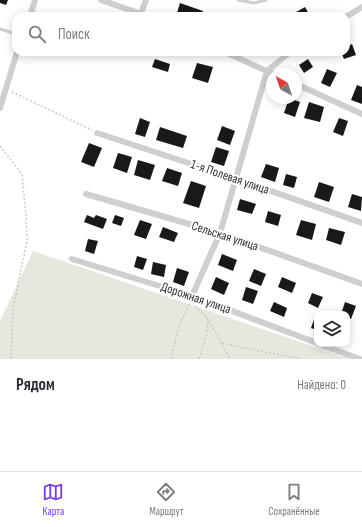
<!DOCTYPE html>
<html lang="ru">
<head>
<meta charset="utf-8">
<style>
  body { margin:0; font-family:"Sofia Sans Condensed",sans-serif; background:#f7f7f7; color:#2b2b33 }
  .controls { position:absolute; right:12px; bottom:12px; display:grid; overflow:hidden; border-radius:8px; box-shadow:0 2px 10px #0003 }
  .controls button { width:36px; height:36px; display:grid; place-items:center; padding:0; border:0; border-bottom:1px solid #e1e1e2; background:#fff; color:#2b2b33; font:20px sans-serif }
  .compass { position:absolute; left:266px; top:68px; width:36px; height:36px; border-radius:50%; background:#fff; box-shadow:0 2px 10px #0003; rotate:320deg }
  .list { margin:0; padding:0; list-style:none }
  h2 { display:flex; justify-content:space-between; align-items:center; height:52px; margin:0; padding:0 16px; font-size:17px }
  h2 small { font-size:13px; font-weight:400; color:#7c7c81 }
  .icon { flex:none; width:22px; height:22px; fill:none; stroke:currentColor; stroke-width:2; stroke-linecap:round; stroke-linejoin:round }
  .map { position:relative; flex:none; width:362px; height:359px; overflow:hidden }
  .search { position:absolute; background:#fff; box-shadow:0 2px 10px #0003; left:12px; right:12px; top:12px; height:44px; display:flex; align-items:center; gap:10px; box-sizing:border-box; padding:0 14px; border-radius:12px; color:#7c7c81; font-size:15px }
  .sheet { height:112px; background:#fff }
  nav { display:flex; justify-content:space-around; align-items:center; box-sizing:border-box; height:56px; border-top:1px solid #e1e1e2; background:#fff; font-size:11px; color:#7c7c81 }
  nav a { display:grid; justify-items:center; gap:2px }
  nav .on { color:#7c3aed }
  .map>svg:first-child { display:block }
</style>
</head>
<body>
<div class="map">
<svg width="362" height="359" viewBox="0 0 362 359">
  <rect width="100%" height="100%" fill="#fff"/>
  <!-- green -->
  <path fill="#e4e8dd" d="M33,251l317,108h-350v-38z"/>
  <!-- building -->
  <g fill="#191919">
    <path d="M0,0h8l-2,5 -6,-2z"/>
    <path d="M180,3l23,8 -1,5h-26z"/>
    <path d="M305,7l5,9h-21z"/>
    <path d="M352,44l4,11 -12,4 -3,-7h5v-5z"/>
    <path d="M155,59l15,5 -2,8 -16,-5z"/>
    <path d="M308,59l5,8 -9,6 -5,-8z"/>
    <path d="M197,63l16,4 -5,16 -16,-5z"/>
    <path d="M327,69l10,4 -7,14 -9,-4z"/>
    <path d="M357,85l5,2v17l-11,-4z"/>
    <path d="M289,98l11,4 -5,15 -11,-4z"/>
    <path d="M309,102l15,5 -4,15 -16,-4z"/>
    <path d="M140,118l10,4 -5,15 -10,-3z"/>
    <path d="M339,118l9,3 -5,15 -10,-4z"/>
    <path d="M222,126l13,5 -5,14 -13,-5z"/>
    <path d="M160,127l27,9 -4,12 -27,-8z"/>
    <path d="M89,143l13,5 -8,19 -13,-5z"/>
    <path d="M216,147l13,4 -5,15 -13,-4z"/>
    <path d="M118,153l14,4 -5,16 -14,-5z"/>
    <path d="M138,160l17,5 -5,15 -16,-5z"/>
    <path d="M266,164l13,4 -4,14 -14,-5z"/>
    <path d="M167,168l15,5 -4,13 -16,-5z"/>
    <path d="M286,174l11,3 -3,11 -11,-3z"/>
    <path d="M191,181l15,5 -7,22 -16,-5z"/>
    <path d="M319,182l15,5 -5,15 -15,-5z"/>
    <path d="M352,194l10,3 -1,14 -13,-4z"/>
    <path d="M240,199l16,5 -4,10 -15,-4z"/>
    <path d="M268,211l13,4 -3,11 -13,-4z"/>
    <path d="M87,215l7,3 2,-3 11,4 -4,10 -19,-7z"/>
    <path d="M115,215l9,3 -3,8 -9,-3z"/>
    <path d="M140,220l12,4 -6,15 -12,-4z"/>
    <path d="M301,220l15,4 -4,16 -16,-5z"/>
    <path d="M163,227l15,6 -4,9 -15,-5z"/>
    <path d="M329,228l16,4 -4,13 -15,-5z"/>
    <path d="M88,239l10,2 -4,13 -9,-3z"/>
    <path d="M222,254l15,6 -4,11 -15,-6z"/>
    <path d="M137,256l10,3 -4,11 -9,-3z"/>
    <path d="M153,262l13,3 -2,12 -13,-3z"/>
    <path d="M177,268l12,4 -5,14 -11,-4z"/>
    <path d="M254,269l12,5 -5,12 -12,-5z"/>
    <path d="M216,277l13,6 -5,12 -13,-6z"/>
    <path d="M282,277l14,6 -4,10 -14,-6z"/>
    <path d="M246,287l12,4 -5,13 -11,-4z"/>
    <path d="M312,293l11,4 -5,11 -10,-5z"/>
    <path d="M274,302l13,6 -3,9 -14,-6z"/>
    <path d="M345,302l11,4 -5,13 -4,-2v-3h-6z"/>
    <path d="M315,317l2,1v12l-6,-2z"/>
  </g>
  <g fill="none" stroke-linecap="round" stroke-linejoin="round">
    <!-- path -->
    <g stroke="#c9c9c9" stroke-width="1.5" stroke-dasharray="2 2" stroke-linecap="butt">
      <path d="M12,92l80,38"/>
      <path d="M0,146l22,28 4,43 1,24 -14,68 -2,50"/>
      <path d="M193,303l15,16 22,40"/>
      <path d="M222,343l79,16"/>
      <path d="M171,359l8,-33 11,-24"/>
      <path d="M199,359l8,-26 1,-13"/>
    </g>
    <!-- lane -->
    <g stroke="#cfcfcf" stroke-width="3">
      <path d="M238,0l16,3 12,-3"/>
      <path d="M0,29l16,5"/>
    </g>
    <!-- street -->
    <g stroke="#cfcfcf" stroke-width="6">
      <path d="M101,0l46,16"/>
      <path d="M141,13l5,-13"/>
      <path d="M30,16l5,-16"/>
      <path d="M346,17l16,-10"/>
      <path d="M225,52l48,22"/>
      <path d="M296,84l66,30"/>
      <path d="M0,108l17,-56"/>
      <path d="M97,133l140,46 125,44"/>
      <path d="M86,194l134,39 142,51"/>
      <path d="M72,259l120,37 125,47"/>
      <path d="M192,296l28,-63 47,-162 23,-19"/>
      <path d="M318,344l42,15"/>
    </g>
  </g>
  <g text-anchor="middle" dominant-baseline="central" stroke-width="4" stroke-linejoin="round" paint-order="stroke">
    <!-- street labels -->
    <g font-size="13" fill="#323232" stroke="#fff">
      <text transform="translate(230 177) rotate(19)">1-я Полевая улица</text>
      <text transform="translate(225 236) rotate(18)">Сельская улица</text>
      <text transform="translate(196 298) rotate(19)">Дорожная улица</text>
    </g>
  </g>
</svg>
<div class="controls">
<button><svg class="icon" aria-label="layers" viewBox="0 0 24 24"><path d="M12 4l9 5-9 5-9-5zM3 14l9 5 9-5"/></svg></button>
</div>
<svg class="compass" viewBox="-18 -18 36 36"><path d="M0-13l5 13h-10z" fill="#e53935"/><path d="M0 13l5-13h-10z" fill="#7c7c81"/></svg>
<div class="search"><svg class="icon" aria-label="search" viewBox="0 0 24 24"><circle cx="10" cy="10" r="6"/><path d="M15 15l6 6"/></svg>Поиск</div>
</div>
<section class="sheet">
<h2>Рядом<small>Найдено: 0</small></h2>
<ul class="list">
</ul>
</section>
<nav>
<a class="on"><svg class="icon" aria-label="map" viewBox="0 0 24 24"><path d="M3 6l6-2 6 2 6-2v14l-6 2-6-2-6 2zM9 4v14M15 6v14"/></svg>Карта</a>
<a><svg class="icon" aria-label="directions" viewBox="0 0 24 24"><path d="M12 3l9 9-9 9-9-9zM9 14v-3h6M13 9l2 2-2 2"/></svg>Маршрут</a>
<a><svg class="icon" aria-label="saved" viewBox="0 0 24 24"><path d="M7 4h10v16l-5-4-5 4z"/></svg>Сохранённые</a>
</nav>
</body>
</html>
